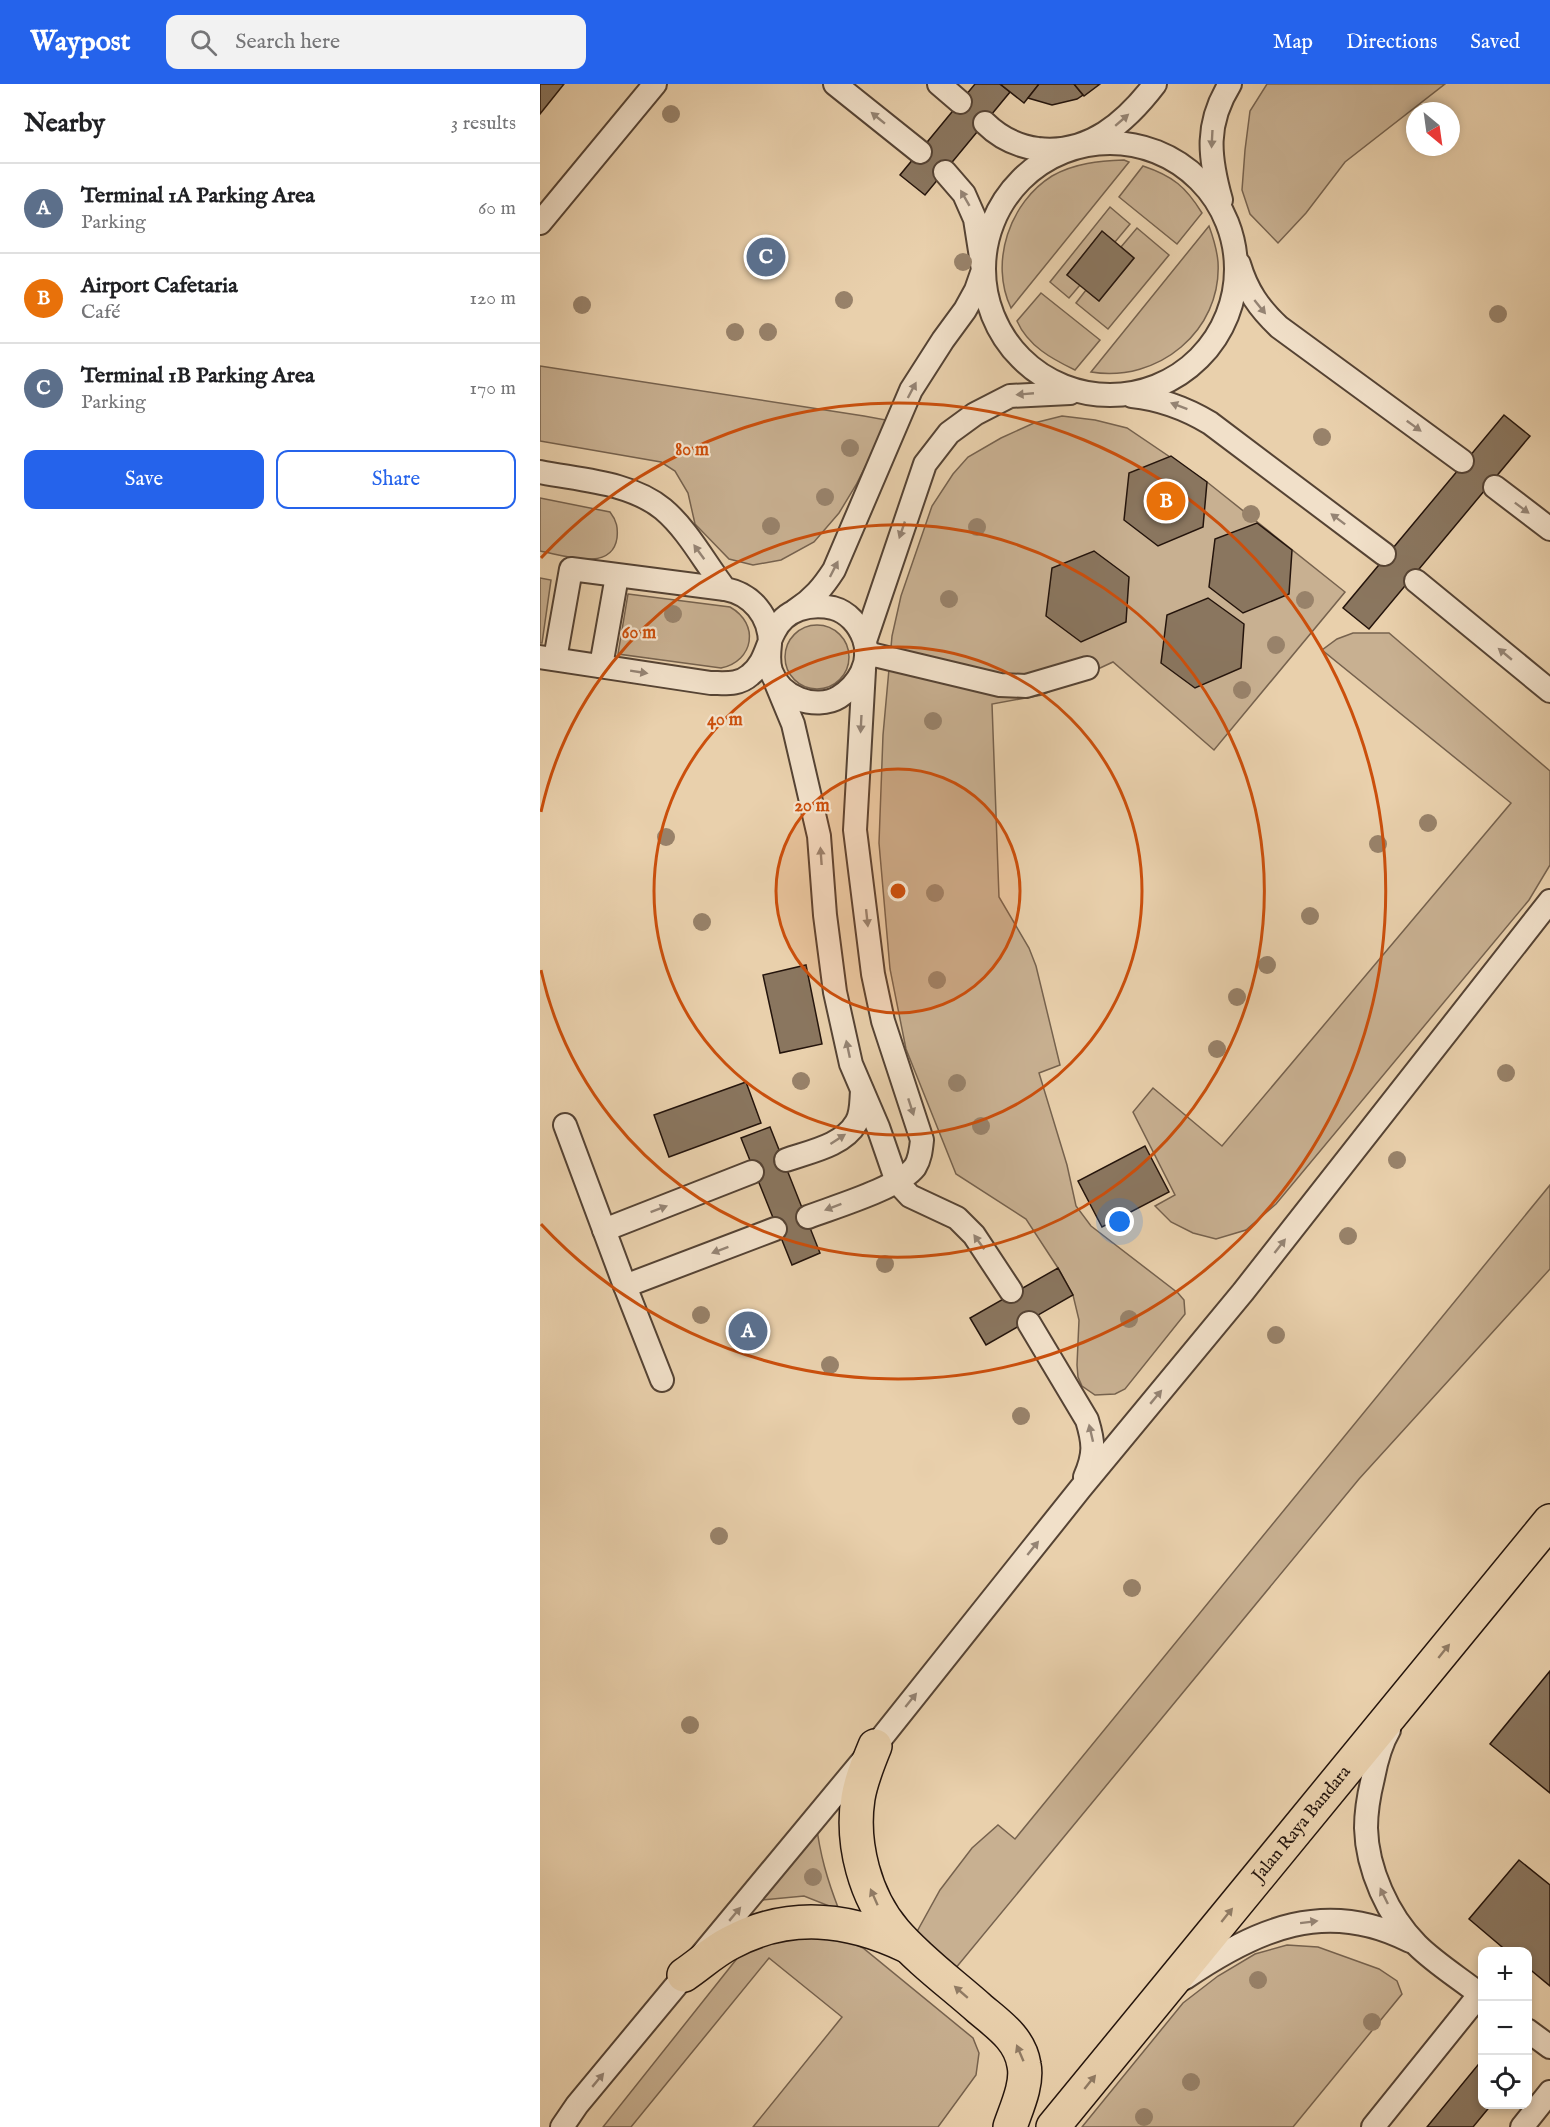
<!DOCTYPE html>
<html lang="en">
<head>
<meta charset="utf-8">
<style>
  body { margin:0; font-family:"IM FELL English",serif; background:#f2f2f2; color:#202124 }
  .controls { position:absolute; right:18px; bottom:18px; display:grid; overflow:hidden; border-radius:12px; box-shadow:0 3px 9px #0003 }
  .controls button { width:54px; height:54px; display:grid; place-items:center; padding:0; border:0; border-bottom:2px solid #e0e0e0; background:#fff; color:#202124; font:30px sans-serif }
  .compass { position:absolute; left:866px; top:18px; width:54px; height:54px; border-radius:50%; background:#fff; box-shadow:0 3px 9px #0003; rotate:151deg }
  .you { position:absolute; left:580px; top:1138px; width:21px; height:21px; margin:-15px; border:4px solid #fff; border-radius:50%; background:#1a73e8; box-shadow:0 0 0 9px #1a73e833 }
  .badge { display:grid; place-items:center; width:39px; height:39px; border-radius:50%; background:#2563eb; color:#fff; font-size:20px; font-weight:700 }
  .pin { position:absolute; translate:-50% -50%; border:3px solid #fff; box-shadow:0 2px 6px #0006 }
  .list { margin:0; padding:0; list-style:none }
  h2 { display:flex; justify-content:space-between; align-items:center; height:78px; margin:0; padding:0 24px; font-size:26px }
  h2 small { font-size:20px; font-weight:400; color:#757577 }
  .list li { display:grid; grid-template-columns:39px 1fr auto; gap:18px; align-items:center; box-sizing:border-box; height:90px; padding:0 24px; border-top:2px solid #e0e0e0 }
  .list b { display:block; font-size:22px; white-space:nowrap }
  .list p { margin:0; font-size:20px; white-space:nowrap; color:#757577 }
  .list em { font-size:20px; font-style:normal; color:#757577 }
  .actions { display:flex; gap:12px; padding:18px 24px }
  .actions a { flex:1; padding:14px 0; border:2px solid #2563eb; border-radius:12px; text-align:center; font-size:21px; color:#2563eb }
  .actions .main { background:#2563eb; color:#fff }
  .icon { flex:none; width:33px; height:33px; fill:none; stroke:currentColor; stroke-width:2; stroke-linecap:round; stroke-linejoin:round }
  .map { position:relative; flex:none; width:1010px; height:2043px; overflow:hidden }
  header { display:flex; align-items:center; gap:36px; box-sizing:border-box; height:84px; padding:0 30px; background:#2563eb; color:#fff }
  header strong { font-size:28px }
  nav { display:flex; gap:33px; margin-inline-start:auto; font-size:21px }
  .search { width:420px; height:54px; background:#f2f2f2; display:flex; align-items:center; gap:15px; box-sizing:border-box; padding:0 21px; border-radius:12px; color:#757577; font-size:22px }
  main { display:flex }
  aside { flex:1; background:#fff }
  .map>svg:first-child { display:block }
</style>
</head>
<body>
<header>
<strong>Waypost</strong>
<div class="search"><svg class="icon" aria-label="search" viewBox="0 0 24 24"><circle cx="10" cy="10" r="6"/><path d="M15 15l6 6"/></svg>Search here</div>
<nav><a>Map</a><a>Directions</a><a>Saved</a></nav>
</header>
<main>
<aside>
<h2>Nearby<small>3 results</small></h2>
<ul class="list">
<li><span class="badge" style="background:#5c6f8a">A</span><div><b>Terminal 1A Parking Area</b><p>Parking</p></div><em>60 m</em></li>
<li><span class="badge" style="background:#e8710a">B</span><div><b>Airport Cafetaria</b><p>Café</p></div><em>120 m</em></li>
<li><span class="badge" style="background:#5c6f8a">C</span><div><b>Terminal 1B Parking Area</b><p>Parking</p></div><em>170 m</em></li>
</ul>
<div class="actions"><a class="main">Save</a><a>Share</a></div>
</aside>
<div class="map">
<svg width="1010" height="2043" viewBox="0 0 1010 2043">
  <rect width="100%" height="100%" fill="#e9d0ac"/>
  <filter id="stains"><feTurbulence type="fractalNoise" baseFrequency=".00333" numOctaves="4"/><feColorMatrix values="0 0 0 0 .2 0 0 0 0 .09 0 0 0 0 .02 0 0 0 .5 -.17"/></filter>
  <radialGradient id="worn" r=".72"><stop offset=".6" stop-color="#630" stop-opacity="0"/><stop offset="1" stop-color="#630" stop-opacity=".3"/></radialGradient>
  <!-- green -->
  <g fill="#c8b091" stroke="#76624e" stroke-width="1.5">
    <path d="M727,0h178l-100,78 -39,51 -28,30 -28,-29 -8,-24 3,-40 5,-39z"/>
    <path d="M584,76l5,2 -118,146c-22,-46 -1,-106 41,-132 23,-13 47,-15 72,-16z"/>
    <path d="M603,82c30,10 43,21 59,47l-25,31 -58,-47z"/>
    <path d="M570,123l20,17 -15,18 -13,-10 -35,43 13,10 -11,13 -19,-16z"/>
    <path d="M669,142c4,11 8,24 9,36 4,69 -60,121 -127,110z"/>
    <path d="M597,144l32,27 -61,74 -32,-26 10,-13 13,11 35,-43 -13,-11z"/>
    <path d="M501,209l59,47 -25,30c-23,-11 -47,-24 -58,-49z"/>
    <path d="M0,282l324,50 22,4 -7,19 -23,46 -17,28 -25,29 -33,18 -28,5 -24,-6 -34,-35 -7,-31 -13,-22 -14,-9 -121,-21z"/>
    <path d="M522,332l33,4 32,8 80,54 138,110 -131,158 -101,-88 -71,33 -50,9 7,193 30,51 7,18 24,99 -21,8 28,92 9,41 15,20 87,67 6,7 1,14 -60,75 -10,5 -20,1 -13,-9 -4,-9 -1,-12 2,-45 -6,-25 -15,-27 -32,-49 -70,-45 -50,-125 -16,-80 -11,-126 4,-108 9,-99 9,-40 31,-90 21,-32 15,-17 33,-19 33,-15z"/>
    <path d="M0,414l70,14c7,9 8,16 7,26 -5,35 -54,17 -77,13z"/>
    <path d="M0,494l11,2 -9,63h-2z"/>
    <path d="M88,510l102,13c30,17 24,54 -9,61l-103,-14z"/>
    <circle cx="277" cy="573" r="32"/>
    <path d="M813,549h36l161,138v94l-21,35 -253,304 -30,26 -30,9 -23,-6 -22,-11 -16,-16 20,-11 -42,-83 20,-24 69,58 289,-343 -189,-153 15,-11z"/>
    <path d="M1010,1101v84l-191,210 -404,490 -41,-32 26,-47 32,-42 26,-23 17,14z"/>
    <path d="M276,1738c4,33 11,57 23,88l-35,-14 -53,5z"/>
    <path d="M255,1852l48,2 20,10 110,90 6,15 -3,22 -38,52h-185l89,-110 -73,-59 -138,169h-28l140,-176z"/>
    <path d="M747,1861l31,2 61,22 18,12 5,13 -109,133h-211l101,-124 35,-27 37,-22z"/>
  </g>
  <!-- building -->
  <g fill="#8a765f" stroke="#24140c" stroke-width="1.5">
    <path d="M0,0h24l-24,30z"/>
    <path d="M435,0h25l10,8 -85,103 -25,-20z"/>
    <path d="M460,0h39l-15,19z"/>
    <path d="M499,0h35l9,11 -6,4 -25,6 -24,-7z"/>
    <path d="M534,0h26l-16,12z"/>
    <path d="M562,147l32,27 -35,43 -32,-26z"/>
    <path d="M964,331l26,21 -161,193 -26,-21z"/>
    <path d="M631,372l36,26 -4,45 -45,19 -34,-26 5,-47z"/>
    <path d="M717,439l35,27 -3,44 -46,19 -34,-26 6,-48z"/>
    <path d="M554,467l35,26 -3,45 -45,20 -35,-26 6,-48z"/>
    <path d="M668,514l36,26 -3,44 -46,20 -34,-25 6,-48z"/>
    <path d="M266,881l16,79 -42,9 -17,-78z"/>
    <path d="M206,998l15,41 -92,34 -15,-42z"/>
    <path d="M230,1043l50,126 -28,12 -51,-127z"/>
    <path d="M605,1062l24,46 -67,35 -24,-46z"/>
    <path d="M518,1184l15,27 -87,50 -16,-27z"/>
    <path d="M1010,1587v122l-60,-49z"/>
    <path d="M979,1776l31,25v101l-23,-19v-15h-19l-39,-33z"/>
    <path d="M942,1976v44h10l-19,23h-46z"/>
  </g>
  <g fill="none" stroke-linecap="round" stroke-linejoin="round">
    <!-- service casing -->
    <g stroke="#554334" stroke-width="26">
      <g id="service">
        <path d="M295,0l85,68"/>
        <path d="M399,0l21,18"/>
        <path d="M445,39c15,15 32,23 53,26 51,6 88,-27 117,-65"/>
        <circle cx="570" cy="185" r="126"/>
        <path d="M681,116c-12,-43 -16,-76 9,-116"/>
        <path d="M0,139l115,-139"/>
        <path d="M699,180c8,27 20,44 40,63l183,134"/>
        <path d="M592,312c29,3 53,12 78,27l174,131"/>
        <path d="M0,388c40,8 90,10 123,37 25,21 42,54 62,80 27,5 45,27 45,55 -1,9 -2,18 1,27 5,14 16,23 28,28 12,5 29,5 40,-2 19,-12 33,-34 25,-58 -5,-14 -16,-27 -31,-31 -23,-5 -48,1 -59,24 -8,15 -9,31 -24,43 -11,10 -24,8 -39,8l-171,-26"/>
        <path d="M955,403l55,42"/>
        <path d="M876,497l134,110"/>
        <path d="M256,526c17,-11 27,-23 38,-40l77,-180 32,-50 22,-30 11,-20 7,-20 -8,-51 -11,-25 -19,-22"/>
        <path d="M325,557l60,-177 24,-31 26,-19 35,-18 60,-3"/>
        <path d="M326,569l134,32 26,1 61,-18"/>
        <path d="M15,575l16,-90 154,20"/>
        <path d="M61,582l16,-90"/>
        <path d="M236,599l17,41 26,112 6,79 10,77 16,72 27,63 19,55 13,14 47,22 17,17 37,56"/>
        <path d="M25,1041l60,161 37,94"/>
        <path d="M246,1076c22,-8 57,-14 70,-37 6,-9 5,-21 6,-32"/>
        <path d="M268,1133c26,-10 91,-29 107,-50 5,-8 6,-17 7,-27l-39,-119 -10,-47 -18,-144 9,-160"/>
        <path d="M64,1146l148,-58"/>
        <path d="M85,1202l150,-57"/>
        <path d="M489,1239l58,97c7,23 8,34 -2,57"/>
        <path d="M849,1646c-9,15 -13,32 -16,48 -4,16 -7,34 -7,50 1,41 22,88 51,117 19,19 44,34 65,51"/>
        <path d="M645,1894c72,-49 141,-80 225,-37"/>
        <path d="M987,1946l23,17"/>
        <path d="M22,2043l15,-22 298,-359 205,-257 163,-197 307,-391"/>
        <path d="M833,2043l107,-133"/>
        <path d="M982,2043l28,-35"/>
      </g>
    </g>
    <!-- primary casing -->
    <g stroke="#24140c" stroke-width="36">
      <g id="primary">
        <path d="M335,1662c-7,17 -14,34 -17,52 -7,46 7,99 37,134 25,29 57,52 85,77 19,16 40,30 44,56 4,19 -8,44 -14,62"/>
        <path d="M144,1891c15,-10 30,-24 46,-32 59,-32 118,-25 177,3"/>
        <path id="s1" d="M513,2043l497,-606"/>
      </g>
    </g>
    <!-- service -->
    <use href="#service" stroke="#f1e0c9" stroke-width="22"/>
    <!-- primary -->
    <use href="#primary" stroke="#e9d0ac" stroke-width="33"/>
  </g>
  <!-- trees -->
  <g fill="#98826a">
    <circle cx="131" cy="30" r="9"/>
    <circle cx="423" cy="178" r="9"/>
    <circle cx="304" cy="216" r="9"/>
    <circle cx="42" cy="221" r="9"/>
    <circle cx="958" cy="230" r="9"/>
    <circle cx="195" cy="248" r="9"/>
    <circle cx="228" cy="248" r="9"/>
    <circle cx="782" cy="353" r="9"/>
    <circle cx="310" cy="364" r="9"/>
    <circle cx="285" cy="413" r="9"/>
    <circle cx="711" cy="430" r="9"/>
    <circle cx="231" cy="442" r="9"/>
    <circle cx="437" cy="443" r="9"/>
    <circle cx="409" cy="515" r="9"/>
    <circle cx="765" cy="516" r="9"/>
    <circle cx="133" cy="530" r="9"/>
    <circle cx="736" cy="561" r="9"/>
    <circle cx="702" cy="606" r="9"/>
    <circle cx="393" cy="637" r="9"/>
    <circle cx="888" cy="739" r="9"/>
    <circle cx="126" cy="753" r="9"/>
    <circle cx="838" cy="760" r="9"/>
    <circle cx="395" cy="809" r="9"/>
    <circle cx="770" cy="832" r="9"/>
    <circle cx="162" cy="838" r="9"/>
    <circle cx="727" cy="881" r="9"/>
    <circle cx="397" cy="896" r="9"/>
    <circle cx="697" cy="913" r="9"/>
    <circle cx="677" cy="965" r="9"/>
    <circle cx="966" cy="989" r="9"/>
    <circle cx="261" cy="997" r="9"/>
    <circle cx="417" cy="999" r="9"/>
    <circle cx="441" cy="1042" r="9"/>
    <circle cx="857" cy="1076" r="9"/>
    <circle cx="808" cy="1152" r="9"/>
    <circle cx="345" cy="1180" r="9"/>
    <circle cx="161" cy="1231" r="9"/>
    <circle cx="589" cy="1235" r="9"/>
    <circle cx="736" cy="1251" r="9"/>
    <circle cx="290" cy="1281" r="9"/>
    <circle cx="481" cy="1332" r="9"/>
    <circle cx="179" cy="1452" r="9"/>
    <circle cx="592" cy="1504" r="9"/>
    <circle cx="150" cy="1641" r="9"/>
    <circle cx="273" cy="1793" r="9"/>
    <circle cx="718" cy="1896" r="9"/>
    <circle cx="832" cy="1938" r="9"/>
    <circle cx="651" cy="1998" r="9"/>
    <circle cx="604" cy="2033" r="9"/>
  </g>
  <!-- one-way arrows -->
  <defs><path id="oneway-solid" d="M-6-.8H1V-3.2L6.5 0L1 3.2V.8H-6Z" transform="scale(1.5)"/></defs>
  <g fill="#958474">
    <use href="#oneway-solid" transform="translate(338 34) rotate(-141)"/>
    <use href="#oneway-solid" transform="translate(582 36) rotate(-41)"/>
    <use href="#oneway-solid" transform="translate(672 55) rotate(93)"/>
    <use href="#oneway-solid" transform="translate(425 114) rotate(-120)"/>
    <use href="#oneway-solid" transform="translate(720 223) rotate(51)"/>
    <use href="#oneway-solid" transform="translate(372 306) rotate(-62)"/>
    <use href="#oneway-solid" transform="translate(485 310) rotate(175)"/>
    <use href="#oneway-solid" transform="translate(639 322) rotate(-159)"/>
    <use href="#oneway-solid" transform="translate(874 342) rotate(36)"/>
    <use href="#oneway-solid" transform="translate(982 424) rotate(37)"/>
    <use href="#oneway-solid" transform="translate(798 435) rotate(-143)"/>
    <use href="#oneway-solid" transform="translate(362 446) rotate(109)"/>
    <use href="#oneway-solid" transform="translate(159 468) rotate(-126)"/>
    <use href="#oneway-solid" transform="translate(294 485) rotate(-63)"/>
    <use href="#oneway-solid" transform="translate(965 570) rotate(-140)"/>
    <use href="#oneway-solid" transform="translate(99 588) rotate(9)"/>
    <use href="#oneway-solid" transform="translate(321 640) rotate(93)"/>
    <use href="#oneway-solid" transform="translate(281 772) rotate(-94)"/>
    <use href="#oneway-solid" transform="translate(327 834) rotate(84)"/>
    <use href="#oneway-solid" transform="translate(308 965) rotate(-102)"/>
    <use href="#oneway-solid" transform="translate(371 1023) rotate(72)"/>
    <use href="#oneway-solid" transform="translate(298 1055) rotate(-33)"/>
    <use href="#oneway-solid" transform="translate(293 1123) rotate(159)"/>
    <use href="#oneway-solid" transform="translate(119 1125) rotate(-21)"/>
    <use href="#oneway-solid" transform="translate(439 1158) rotate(-126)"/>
    <use href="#oneway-solid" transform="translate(740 1162) rotate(-52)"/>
    <use href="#oneway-solid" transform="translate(180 1166) rotate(159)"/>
    <use href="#oneway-solid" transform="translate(616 1313) rotate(-50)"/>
    <use href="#oneway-solid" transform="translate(551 1349) rotate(-103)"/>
    <use href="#oneway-solid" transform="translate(493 1464) rotate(-51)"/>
    <use href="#oneway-solid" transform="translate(371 1616) rotate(-51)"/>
    <use href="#oneway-solid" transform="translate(844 1812) rotate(-116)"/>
    <use href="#oneway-solid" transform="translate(195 1830) rotate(-50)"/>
    <use href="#oneway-solid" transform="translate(769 1838) rotate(-7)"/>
    <use href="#oneway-solid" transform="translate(58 1996) rotate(-50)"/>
  </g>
  <g fill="#907b64">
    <use href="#oneway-solid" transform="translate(904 1567) rotate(-51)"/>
    <use href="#oneway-solid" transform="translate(334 1813) rotate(-114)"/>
    <use href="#oneway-solid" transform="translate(687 1831) rotate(-51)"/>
    <use href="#oneway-solid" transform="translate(421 1908) rotate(-139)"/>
    <use href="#oneway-solid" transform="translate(480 1969) rotate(-113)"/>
    <use href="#oneway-solid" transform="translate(550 1998) rotate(-51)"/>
  </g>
  <!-- distance rings -->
  <circle cx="358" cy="807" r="122" fill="#cb4f0c" fill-opacity=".12"/>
  <g fill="none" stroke="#cb4f0c" stroke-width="3">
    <circle cx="358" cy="807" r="122"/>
    <circle cx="358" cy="807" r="244"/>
    <path d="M1 728A366 366 0 1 1 1 886"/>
    <path d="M1 474A488 488 0 1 1 1 1140"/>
  </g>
  <g text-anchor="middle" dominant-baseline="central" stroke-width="4.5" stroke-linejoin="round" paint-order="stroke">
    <!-- street labels -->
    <g font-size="18" fill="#24140c" stroke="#f1e0c9">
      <text stroke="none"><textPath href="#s1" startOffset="392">Jalan Raya Bandara</textPath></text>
    </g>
  </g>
  <circle cx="358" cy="807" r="9" fill="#cb4f0c" stroke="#f1e0c9" stroke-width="3"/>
  <g font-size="18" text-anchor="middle" font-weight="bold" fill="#cb4f0c" stroke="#f1e0c9" stroke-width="4.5" stroke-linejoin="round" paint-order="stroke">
    <text x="152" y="371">80 m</text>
    <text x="99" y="554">60 m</text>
    <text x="185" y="641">40 m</text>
    <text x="272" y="727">20 m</text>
  </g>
  <rect width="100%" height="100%" filter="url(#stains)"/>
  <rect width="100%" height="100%" fill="url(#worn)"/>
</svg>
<div class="controls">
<button>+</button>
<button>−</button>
<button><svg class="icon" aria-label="locate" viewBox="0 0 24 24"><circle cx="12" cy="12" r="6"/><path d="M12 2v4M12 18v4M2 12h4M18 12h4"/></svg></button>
</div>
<svg class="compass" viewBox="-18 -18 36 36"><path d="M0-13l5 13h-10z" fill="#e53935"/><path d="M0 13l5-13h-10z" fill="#757577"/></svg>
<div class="you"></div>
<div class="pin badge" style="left:208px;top:1247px;background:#5c6f8a">A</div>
<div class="pin badge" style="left:626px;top:417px;background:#e8710a">B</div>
<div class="pin badge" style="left:226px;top:173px;background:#5c6f8a">C</div>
</div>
</main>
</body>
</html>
